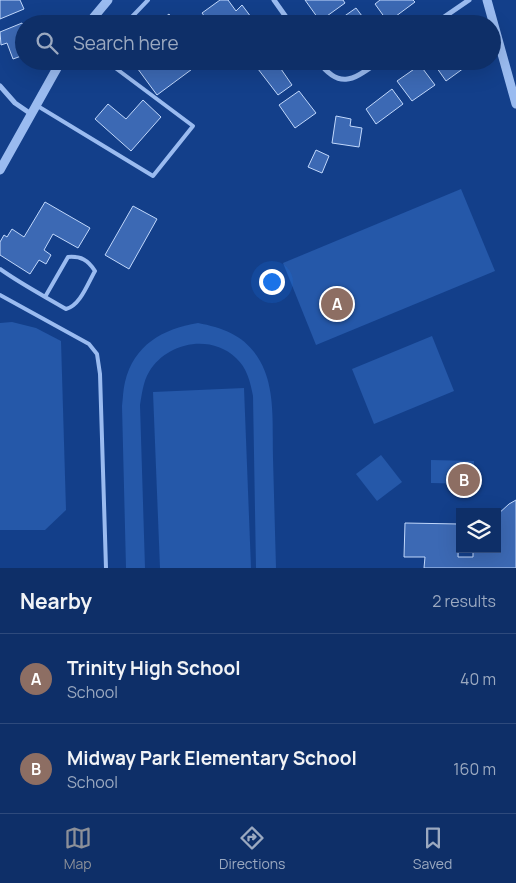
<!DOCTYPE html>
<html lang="en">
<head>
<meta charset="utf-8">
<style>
  body { margin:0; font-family:Manrope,sans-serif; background:#1c3b71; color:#f1f3f6 }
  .controls { position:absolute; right:15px; bottom:15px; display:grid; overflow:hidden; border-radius:0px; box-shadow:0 5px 20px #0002 }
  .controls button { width:45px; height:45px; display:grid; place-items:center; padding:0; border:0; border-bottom:1px solid #2e4a7c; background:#0e2f68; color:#f1f3f6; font:25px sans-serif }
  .you { position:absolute; left:271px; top:281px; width:18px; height:18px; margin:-12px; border:4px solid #fff; border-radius:50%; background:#1a73e8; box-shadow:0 0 0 8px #1a73e833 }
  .badge { display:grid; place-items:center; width:32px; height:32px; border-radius:50%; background:#8c9099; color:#fff; font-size:16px; font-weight:700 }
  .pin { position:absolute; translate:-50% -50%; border:2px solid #fff; box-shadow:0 1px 5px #0006 }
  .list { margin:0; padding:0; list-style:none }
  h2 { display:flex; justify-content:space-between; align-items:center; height:65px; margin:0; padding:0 20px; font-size:21px }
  h2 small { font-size:16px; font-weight:400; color:#9ba9c0 }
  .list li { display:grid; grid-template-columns:32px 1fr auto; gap:15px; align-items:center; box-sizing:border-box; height:90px; padding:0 20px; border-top:1px solid #2e4a7c }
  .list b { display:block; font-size:19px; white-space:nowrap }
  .list p { margin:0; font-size:16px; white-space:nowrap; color:#9ba9c0 }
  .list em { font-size:16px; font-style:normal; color:#9ba9c0 }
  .icon { flex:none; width:28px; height:28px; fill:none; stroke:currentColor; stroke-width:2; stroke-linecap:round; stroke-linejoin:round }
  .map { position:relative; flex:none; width:516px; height:568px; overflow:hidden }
  .search { position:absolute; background:#0e2f68; box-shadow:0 5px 20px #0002; left:15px; right:15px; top:15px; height:55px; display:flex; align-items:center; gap:12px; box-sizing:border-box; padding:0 18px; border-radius:28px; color:#9ba9c0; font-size:19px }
  .sheet { height:245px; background:#0e2f68 }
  nav { display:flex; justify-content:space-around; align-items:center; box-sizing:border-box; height:70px; border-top:1px solid #2e4a7c; background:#0e2f68; font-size:14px; color:#9ba9c0 }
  nav a { display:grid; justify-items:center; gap:2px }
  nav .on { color:#8c9099 }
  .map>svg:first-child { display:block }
</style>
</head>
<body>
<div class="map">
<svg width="516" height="568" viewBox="0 0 516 568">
  <rect width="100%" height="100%" fill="#133f8a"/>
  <!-- green -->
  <g fill="#2558a9">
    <path d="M461,189l34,82 -179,74 -33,-82z"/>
    <path d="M12,322l24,6 25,13 5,169 -21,20h-45v-207z"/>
    <path d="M198,323c26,5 48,13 62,38 16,28 12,66 13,97 1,37 2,73 3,110h-20l-3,-172c-3,-15 -6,-28 -17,-38 -26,-25 -70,-15 -87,14 -6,10 -7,22 -9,33l5,163h-19l-4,-162c1,-8 1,-16 3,-24 9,-37 37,-53 73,-59z"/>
    <path d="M432,336l22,55 -80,33 -22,-55z"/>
    <path d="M244,388l7,180h-91l-7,-176z"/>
    <path d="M381,455l21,27 -25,19 -21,-27z"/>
    <path d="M431,460l43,1 -1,23 -42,-1z"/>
  </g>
  <!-- building -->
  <g fill="#3c69b4" stroke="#c1d8fc">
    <path d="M0,0h20l4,9 -24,10z"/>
    <path d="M220,0h8l8,11 6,-6 9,12 -9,7h-32l-8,-11z"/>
    <path d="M305,0h38l2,3 -25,18z"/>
    <path d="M380,0h33l2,2 -27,20 -13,-18z"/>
    <path d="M356,8l12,16h-30l-2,-2z"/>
    <path d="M169,14l7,10h-20z"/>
    <path d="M22,23l2,4v28l-11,4 -6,-16 -6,2 -1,-13z"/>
    <path d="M132,61h71l-46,34z"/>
    <path d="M268,61h17l2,3 -6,5 11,16 -14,10 -20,-26z"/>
    <path d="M432,61h31l-2,2 3,5 -18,13z"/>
    <path d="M420,65l15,20 -23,16 -15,-20z"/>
    <path d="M392,89l11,15 -27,20 -10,-15z"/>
    <path d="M299,91l17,22 -21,15 -16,-23z"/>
    <path d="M143,100l18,17 -30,34 -36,-32 13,-15 18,15z"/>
    <path d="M336,116l15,3 -1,7 12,2 -3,19 -27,-4z"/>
    <path d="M316,150l13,6 -7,17 -14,-6z"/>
    <path d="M45,202l45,26 -12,20 -25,-14 -9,16 7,5 -5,9 -7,-4 -9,14 -30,-19v-13l4,-7 3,2 5,-8 12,8z"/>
    <path d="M133,206l24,13 -28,50 -24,-14z"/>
    <path d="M516,500v68h-92l1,-11h-21l1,-34 54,1 -1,33h15v-8h24v-34l12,-11z"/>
  </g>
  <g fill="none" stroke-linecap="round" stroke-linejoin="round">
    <!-- service -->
    <g stroke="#9abbf0" stroke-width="4">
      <path d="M125,24l23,-24"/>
      <path d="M36,105l117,71 40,-50 -87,-65"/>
      <path d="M0,269c21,15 44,27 66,40 14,-3 22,-26 29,-38 -7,-11 -14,-15 -27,-14l-23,40"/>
      <path d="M0,295l89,49 8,10 3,20 6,194"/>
    </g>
    <!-- minor -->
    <g stroke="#9abbf0" stroke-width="5">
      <path d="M274,0l17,24"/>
      <path d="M434,24l35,-24"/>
      <path d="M318,61c23,31 37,17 62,0"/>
      <path d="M0,86l15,17 16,11"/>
    </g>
    <!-- tertiary -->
    <g stroke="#9abbf0" stroke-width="9">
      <path d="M487,0l29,104"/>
      <path d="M88,24l20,-24"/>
      <path d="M0,170l61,-109"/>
    </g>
  </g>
</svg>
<div class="controls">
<button><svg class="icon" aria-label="layers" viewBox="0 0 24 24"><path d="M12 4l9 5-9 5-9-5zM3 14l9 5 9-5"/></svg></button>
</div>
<div class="you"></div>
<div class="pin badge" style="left:337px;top:304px;background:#8d6e63">A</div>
<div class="pin badge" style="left:464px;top:480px;background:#8d6e63">B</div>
<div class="search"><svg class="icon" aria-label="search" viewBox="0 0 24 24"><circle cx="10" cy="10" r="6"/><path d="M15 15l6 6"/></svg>Search here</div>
</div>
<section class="sheet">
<h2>Nearby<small>2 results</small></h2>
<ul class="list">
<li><span class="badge" style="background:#8d6e63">A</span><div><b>Trinity High School</b><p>School</p></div><em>40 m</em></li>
<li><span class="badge" style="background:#8d6e63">B</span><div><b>Midway Park Elementary School</b><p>School</p></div><em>160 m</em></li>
</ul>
</section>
<nav>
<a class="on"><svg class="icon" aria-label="map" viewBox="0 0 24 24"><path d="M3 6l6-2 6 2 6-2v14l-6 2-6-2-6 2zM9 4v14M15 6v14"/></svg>Map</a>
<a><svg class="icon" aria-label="directions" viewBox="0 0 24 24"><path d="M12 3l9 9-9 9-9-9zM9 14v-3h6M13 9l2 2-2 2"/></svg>Directions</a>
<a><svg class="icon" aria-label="saved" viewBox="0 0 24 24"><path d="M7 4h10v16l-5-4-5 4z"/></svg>Saved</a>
</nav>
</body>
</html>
